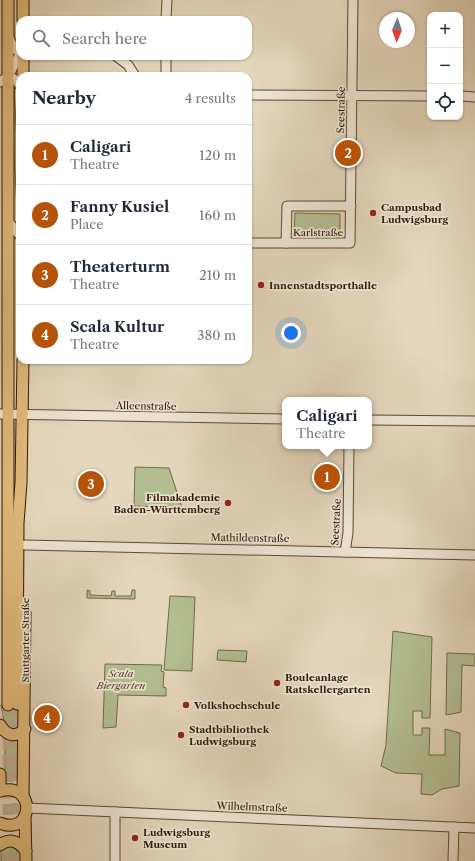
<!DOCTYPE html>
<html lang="en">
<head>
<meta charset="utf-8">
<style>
  body { margin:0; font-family:"Libre Caslon Text",serif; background:#f6f6f7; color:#1f2937 }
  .controls { position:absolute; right:12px; top:12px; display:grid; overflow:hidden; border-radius:8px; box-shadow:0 1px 3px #0004 }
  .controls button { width:36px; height:36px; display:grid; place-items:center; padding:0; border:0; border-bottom:1px solid #e0e1e3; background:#fff; color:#1f2937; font:20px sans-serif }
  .compass { position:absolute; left:379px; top:12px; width:36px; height:36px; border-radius:50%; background:#fff; box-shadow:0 1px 3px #0004; rotate:182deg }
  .you { position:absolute; left:291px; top:333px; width:14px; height:14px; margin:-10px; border:3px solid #fff; border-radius:50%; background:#1a73e8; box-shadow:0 0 0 6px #1a73e833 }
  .badge { display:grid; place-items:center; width:26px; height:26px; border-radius:50%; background:#b45309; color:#fff; font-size:13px; font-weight:700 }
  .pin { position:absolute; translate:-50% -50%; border:2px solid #fff; box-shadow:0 1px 4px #0006 }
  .popup { position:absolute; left:282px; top:397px; width:90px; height:52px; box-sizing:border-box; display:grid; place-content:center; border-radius:8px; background:#fff; filter:drop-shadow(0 1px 3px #0005); font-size:13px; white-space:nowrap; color:#747a83 }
  .popup b { font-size:15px; color:#1f2937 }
  .popup::after { content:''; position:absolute; left:50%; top:100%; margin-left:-8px; border:8px solid transparent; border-top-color:#fff }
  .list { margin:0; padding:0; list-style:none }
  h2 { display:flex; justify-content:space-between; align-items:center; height:52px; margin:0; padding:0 16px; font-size:17px }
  h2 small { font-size:13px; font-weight:400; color:#747a83 }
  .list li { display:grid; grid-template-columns:26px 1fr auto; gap:12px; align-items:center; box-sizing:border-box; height:60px; padding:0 16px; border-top:1px solid #e0e1e3 }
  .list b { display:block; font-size:15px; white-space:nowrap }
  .list p { margin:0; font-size:13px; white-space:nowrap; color:#747a83 }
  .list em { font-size:13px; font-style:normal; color:#747a83 }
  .icon { flex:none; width:22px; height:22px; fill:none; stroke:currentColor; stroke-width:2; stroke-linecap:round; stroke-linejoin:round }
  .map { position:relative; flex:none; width:475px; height:861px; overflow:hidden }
  .search { position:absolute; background:#fff; box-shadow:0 1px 3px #0004; left:16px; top:16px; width:236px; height:44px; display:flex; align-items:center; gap:10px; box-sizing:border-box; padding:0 14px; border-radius:12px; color:#747a83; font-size:15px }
  .panel { position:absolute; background:#fff; box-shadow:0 1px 3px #0004; left:16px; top:72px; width:236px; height:292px; border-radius:12px }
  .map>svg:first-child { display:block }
</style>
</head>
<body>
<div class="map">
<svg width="475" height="861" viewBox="0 0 475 861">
  <rect width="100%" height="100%" fill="#e5d8bd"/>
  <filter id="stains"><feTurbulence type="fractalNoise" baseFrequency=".005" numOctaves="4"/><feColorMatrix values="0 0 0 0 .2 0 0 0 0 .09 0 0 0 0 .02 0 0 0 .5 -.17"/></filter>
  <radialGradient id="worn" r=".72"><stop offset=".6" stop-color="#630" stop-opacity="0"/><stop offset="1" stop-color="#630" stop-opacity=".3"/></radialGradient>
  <!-- green -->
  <g fill="#b4bf92" stroke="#716a4c">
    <path d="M14,88l5,95 -1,44 -5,-92z"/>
    <path d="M295,213l45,1v23l-46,-1z"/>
    <path d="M135,467l34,1 13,40 -48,-2z"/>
    <path d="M87,590l3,1v4l21,1 1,-5h3v5h16l1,-6h3v9l-48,-1z"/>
    <path d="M170,596l25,1 -3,74 -28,-1z"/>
    <path d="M393,631l39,6 -2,81h-8v-7h-9v24h9v-7h8l-1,27h16v-26l15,4 -1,53 -17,3 -10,6 -11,-1 1,-20 -26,-1 -15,-7 5,-21z"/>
    <path d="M218,650l29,1 -1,11 -29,-2z"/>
    <path d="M447,653l28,1v12l-13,-1 -1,47 -15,3z"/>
    <path d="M105,664l57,1 -1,6 3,1 -1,15 3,1v8l-48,-1 -2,32 -13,1z"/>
    <path d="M1,705h20v21l-11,6 -6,-11z"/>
    <path d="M5,738l7,2 9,-2 -3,37 -13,-1z"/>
    <path d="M6,844l11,4v13h-16v-12z"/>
  </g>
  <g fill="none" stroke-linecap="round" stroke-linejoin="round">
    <!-- major-tunnel -->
    <g stroke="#c0b198" stroke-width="11" stroke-dasharray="11 5.5" stroke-linecap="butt">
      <path d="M17,704v157"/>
      <path d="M8,705v156"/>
    </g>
    <!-- minor casing -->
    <g stroke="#5c4633" stroke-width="11">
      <g id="minor">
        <path d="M166,20l1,-20"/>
        <path d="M8,36l6,12 6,5"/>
        <path d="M116,56l12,9 7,11"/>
        <path d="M8,76l8,4 4,6"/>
        <path d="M166,76v-20"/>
        <path d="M0,82l8,-6 10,-18 4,-2"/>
        <path d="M248,95l182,1"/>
        <path d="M460,96l15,1"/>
        <path d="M8,221l12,15"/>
        <path d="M248,243h102l3,-243"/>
        <path d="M286,243l1,-37h64"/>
        <path d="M0,414l285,5"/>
        <path d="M369,420l106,1"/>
        <path d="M25,545l450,10"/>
        <path d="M345,552l3,-19 1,-87"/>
        <path d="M27,808l448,20"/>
        <path d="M115,861v-49"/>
        <path d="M453,861l1,-34"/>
      </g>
    </g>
    <!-- major casing -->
    <g stroke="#2e1505" stroke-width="13">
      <g id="major">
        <path d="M23,20v-20"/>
        <path d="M23,76v-20"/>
        <path d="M17,704l1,-181 3,-40 2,-123"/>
        <path d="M8,705v-705"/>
        <path d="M0,725c7,11 15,13 25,4"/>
        <path d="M0,774v17"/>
        <path d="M0,791c37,-10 34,46 0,32"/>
        <path d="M23,797l2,-184"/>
        <path d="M25,817l1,44"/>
        <path d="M0,845c10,-8 19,-3 26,6"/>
      </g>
    </g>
    <!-- minor -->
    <use href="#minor" stroke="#eee6d4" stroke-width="9"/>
    <!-- major -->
    <use href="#major" stroke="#e2bc7e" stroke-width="11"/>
  </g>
  <!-- markers -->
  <g fill="#8f2418" stroke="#eee6d4" stroke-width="1.5">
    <circle cx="373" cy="213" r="4"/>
    <circle cx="261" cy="285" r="4"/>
    <circle cx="228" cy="503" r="4"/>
    <circle cx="277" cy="683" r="4"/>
    <circle cx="186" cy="705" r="4"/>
    <circle cx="181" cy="735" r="4"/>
    <circle cx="135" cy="838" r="4"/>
  </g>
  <g text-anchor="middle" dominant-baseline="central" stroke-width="3.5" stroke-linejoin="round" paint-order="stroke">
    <!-- street labels -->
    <g font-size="10" fill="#2e1505" stroke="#eee6d4">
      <text transform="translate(341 110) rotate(-89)">Seestraße</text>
      <text x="318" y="232">Karlstraße</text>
      <text transform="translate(146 406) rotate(1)">Alleenstraße</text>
      <text transform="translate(336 522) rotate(-87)">Seestraße</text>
      <text transform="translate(250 538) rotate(1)">Mathildenstraße</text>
      <text transform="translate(25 640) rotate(-90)">Stuttgarter Straße</text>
      <text transform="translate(252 807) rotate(2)">Wilhelmstraße</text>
    </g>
    <!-- poi labels -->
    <g font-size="10" font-weight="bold" fill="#2e1505" stroke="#eee6d4" text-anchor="start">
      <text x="381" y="207">Campusbad<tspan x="381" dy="12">Ludwigsburg</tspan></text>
      <text x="269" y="285">Innenstadtsporthalle</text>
      <text x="220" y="497" text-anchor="end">Filmakademie<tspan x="220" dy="12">Baden-Württemberg</tspan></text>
      <text x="285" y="677">Bouleanlage<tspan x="285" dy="12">Ratskellergarten</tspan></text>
      <text x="194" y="705">Volkshochschule</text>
      <text x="189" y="729">Stadtbibliothek<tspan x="189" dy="12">Ludwigsburg</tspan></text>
      <text x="143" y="832">Ludwigsburg<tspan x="143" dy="12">Museum</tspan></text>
    </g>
    <!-- park labels -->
    <g font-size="10" font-style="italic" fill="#56482f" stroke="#eee6d4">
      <text x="121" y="673">Scala<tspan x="121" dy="12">Biergarten</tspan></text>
    </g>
  </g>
  <rect width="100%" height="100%" filter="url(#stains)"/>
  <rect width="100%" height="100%" fill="url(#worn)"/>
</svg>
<div class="controls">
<button>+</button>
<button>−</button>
<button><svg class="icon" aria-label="locate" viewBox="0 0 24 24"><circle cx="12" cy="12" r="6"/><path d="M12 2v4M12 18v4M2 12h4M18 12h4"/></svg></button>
</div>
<svg class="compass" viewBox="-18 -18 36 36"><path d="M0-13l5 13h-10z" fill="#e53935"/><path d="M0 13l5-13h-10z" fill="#747a83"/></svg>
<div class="you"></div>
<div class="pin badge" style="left:327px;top:477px">1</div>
<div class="popup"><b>Caligari</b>Theatre</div>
<div class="pin badge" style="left:348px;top:153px">2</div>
<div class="pin badge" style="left:91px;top:484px">3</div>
<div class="pin badge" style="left:47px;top:718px">4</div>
<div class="search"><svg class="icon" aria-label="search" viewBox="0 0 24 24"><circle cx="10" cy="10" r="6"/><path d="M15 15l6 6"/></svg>Search here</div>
<section class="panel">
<h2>Nearby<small>4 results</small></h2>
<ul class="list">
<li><span class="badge">1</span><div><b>Caligari</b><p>Theatre</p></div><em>120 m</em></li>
<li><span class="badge">2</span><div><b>Fanny Kusiel</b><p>Place</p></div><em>160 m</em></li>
<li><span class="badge">3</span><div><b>Theaterturm</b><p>Theatre</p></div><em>210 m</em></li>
<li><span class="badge">4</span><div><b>Scala Kultur</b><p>Theatre</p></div><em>380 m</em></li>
</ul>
</section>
</div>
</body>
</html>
